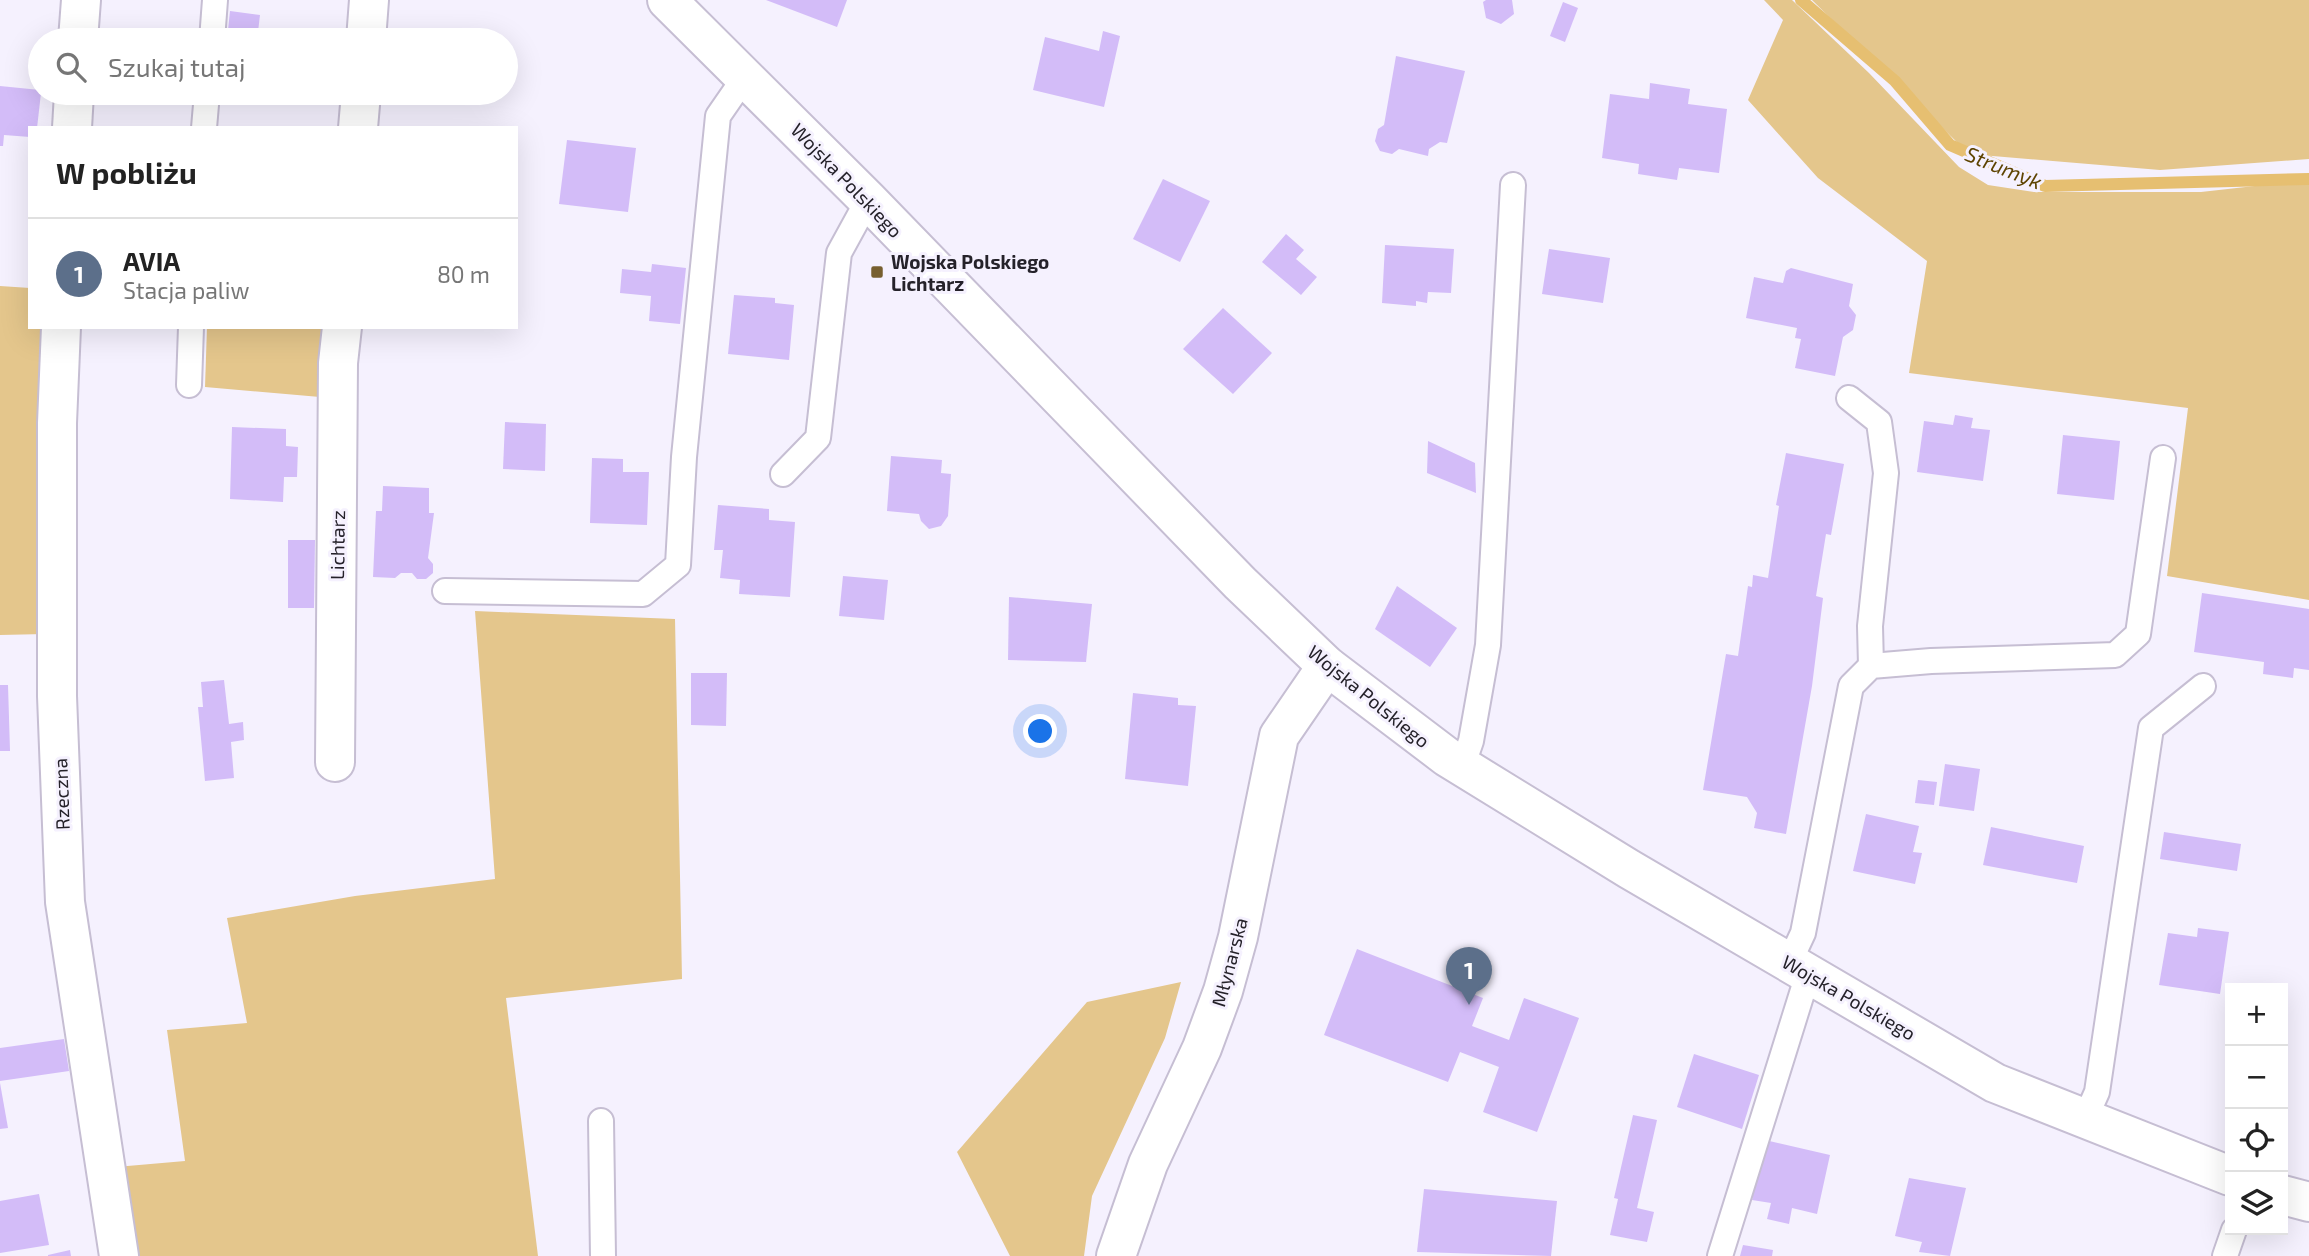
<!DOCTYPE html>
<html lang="pl">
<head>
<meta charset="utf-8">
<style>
  body { margin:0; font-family:"Exo 2",sans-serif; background:#f2f2f2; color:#222 }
  .controls { position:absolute; right:21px; bottom:21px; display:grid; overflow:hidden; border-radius:0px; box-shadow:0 7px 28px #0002 }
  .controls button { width:63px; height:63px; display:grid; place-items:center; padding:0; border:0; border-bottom:2px solid #e0e0e0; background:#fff; color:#222; font:35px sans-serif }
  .you { position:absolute; left:1041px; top:732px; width:24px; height:24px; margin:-18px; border:5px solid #fff; border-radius:50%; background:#1a73e8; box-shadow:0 0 0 10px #1a73e833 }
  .badge { display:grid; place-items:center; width:46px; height:46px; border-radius:50%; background:#775f2f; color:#fff; font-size:23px; font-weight:700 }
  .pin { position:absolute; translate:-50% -58px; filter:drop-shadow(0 2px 4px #0008) }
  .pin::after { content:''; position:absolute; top:37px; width:24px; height:21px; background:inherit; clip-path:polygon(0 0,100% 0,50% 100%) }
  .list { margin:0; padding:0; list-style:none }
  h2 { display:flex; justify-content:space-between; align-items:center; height:91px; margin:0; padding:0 28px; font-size:30px }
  h2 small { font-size:23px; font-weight:400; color:#767676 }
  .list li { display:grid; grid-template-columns:46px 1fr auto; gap:21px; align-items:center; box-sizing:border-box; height:112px; padding:0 28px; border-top:2px solid #e0e0e0 }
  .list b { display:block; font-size:26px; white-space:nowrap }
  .list p { margin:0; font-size:23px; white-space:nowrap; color:#767676 }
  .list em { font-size:23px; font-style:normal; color:#767676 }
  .icon { flex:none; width:38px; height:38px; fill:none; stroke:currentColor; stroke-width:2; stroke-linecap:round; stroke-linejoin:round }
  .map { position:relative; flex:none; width:2309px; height:1256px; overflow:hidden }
  .search { position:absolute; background:#fff; box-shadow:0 7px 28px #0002; left:28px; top:28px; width:490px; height:77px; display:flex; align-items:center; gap:18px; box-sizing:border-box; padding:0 24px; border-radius:38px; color:#767676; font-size:26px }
  .panel { position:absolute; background:#fff; box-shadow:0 7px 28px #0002; left:28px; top:126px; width:490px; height:203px; border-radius:0px }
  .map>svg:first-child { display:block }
</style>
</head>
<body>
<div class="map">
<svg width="2309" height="1256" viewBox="0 0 2309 1256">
  <rect width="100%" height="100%" fill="#f5f1fe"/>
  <!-- green -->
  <g fill="#e4c68c">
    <path d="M1764,0h28l77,73 90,94 29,18 46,7h167l108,-12v420l-142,-24 21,-168 -279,-35 18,-112 -109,-83 -70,-78 35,-80z"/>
    <path d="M1812,0h497v159l-149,11 -191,-16z"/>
    <path d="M0,286l30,2v39h12l3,307 -45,1z"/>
    <path d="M207,327h116l-3,70 -115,-10z"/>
    <path d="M475,611l200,8 7,360 -176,19 32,258h-406l-16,-89 69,-6 -18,-131 80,-7 -20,-105 128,-22 140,-17z"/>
    <path d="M1181,982l-16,56 -73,158 -8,60h-74l-53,-104 130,-150z"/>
  </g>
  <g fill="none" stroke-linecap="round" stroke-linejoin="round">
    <!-- stream -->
    <path stroke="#e6bf71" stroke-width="12" d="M1801,0l94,81 55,64 95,41 264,-7"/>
  </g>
  <!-- building -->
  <g fill="#d3bcf8">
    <path d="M766,0h81l-10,27z"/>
    <path d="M1486,0h26l2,14 -13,10 -15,-6 -3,-16z"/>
    <path d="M1563,2l15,6 -13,34 -15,-6z"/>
    <path d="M230,11l30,4 -3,25h-30z"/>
    <path d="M1103,31l17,5 -16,71 -71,-17 12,-53 54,14z"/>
    <path d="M1396,56l69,15 -18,72 -7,-1 -11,7 -1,7 -29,-7 -7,5 -12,-3 -5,-10 3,-12 6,-4z"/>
    <path d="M1650,83l40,6 -2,15 39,5 -8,64 -40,-5 -2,12 -39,-6 1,-10 -37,-6 8,-64 39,5z"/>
    <path d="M0,86l40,4 1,3 -4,35h-7v9l-26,-2 -1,11h-3z"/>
    <path d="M567,140l69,8 -8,64 -69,-8z"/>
    <path d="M1163,179l47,22 -30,61 -47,-23z"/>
    <path d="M1286,234l18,16 -8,9 21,18 -16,18 -39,-33z"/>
    <path d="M1385,245l69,4 -3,44 -23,-1 -1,11 -11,-2v5l-34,-3z"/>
    <path d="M1549,249l61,9 -7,45 -61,-9z"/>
    <path d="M652,264l34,4 -6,56 -31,-3 2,-25 -31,-3 2,-24 29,3z"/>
    <path d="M1791,268l62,16 -4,22 7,9 -3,15 -10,7 -8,39 -40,-8 6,-29 -6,-1 2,-10 -51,-10 8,-41 29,6 3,-12z"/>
    <path d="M734,295l41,3v5l19,2 -5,55 -61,-6z"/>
    <path d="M1223,308l49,45 -39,41 -50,-45z"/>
    <path d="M1955,415l18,3 -2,10 19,2 -7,51 -66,-9 7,-51 29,4z"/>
    <path d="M505,422l41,2 -1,47 -42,-2z"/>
    <path d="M232,427l54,2v17l12,1 -1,30h-13l-1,25 -53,-3z"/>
    <path d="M2063,435l57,6 -6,59 -57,-6z"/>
    <path d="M1428,441l47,22 1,30 -49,-20z"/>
    <path d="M1786,453l58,11 -13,71 -5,-1 -10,62 7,2 -11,88 -26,148 -32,-6 3,-15 -10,-16 -44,-7 23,-136 12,2 10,-70 4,1 1,-12 15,3 11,-72 -3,-1z"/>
    <path d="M891,456l51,4 -1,13 10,1 -3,42 -7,10 -12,3 -8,-8 -2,-7 -32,-3z"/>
    <path d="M592,458l31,1v13h26l-2,53 -57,-2z"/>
    <path d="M383,486l46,2v25h5l-6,45 5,6v9l-7,6h-9l-5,-6h-11l-6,5 -22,-1 3,-66h6z"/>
    <path d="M718,505l51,4v11l26,2 -5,75 -51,-3 1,-14 -20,-2 3,-28h-9z"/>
    <path d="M288,540h27l-1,68h-26z"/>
    <path d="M843,576l45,4 -4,40 -45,-4z"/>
    <path d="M1397,586l60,42 -27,39 -55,-38z"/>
    <path d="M2202,593l107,16v61l-15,-2 -1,10 -30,-4 1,-12 -70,-10z"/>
    <path d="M1009,597l83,7 -6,58 -78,-2z"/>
    <path d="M691,673h36l-1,53 -35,-1z"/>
    <path d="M224,680l5,44 14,-2 1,18 -13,2 3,36 -29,3 -7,-74h5l-2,-25z"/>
    <path d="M0,685h8l2,66h-10z"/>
    <path d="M1133,693l45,5v7l18,1 -8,80 -63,-7z"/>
    <path d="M1945,764l35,5 -6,42 -35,-5z"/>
    <path d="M1918,780l19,2 -3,23 -19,-2z"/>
    <path d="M1866,814l53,12 -6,26 9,1 -7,31 -62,-13z"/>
    <path d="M1991,827l93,19 -7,37 -94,-18z"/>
    <path d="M2164,832l77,12 -4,27 -77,-12z"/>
    <path d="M2198,928l31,4 -9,62 -61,-9 9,-52 29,4z"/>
    <path d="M1357,949l126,49 -11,28 37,14 15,-42 55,20 -42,114 -54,-20 16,-45 -39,-15 -12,30 -124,-47z"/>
    <path d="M64,1039l5,32 -69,10v-33z"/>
    <path d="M1694,1054l65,21 -17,54 -65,-22z"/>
    <path d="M0,1083l8,45 -8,1z"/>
    <path d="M1633,1115l24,5 -20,88 17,4 -7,30 -37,-7 8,-36 -4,-1z"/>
    <path d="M1765,1140l65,15 -13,59 -25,-6 -3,16 -22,-5 4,-16 -19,-3z"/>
    <path d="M1909,1178l57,10 -16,68 -31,-4 3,-10 -27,-6z"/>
    <path d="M1424,1189l133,12 -6,55 -134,-4z"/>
    <path d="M39,1194l10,51 -49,8v-52z"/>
    <path d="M1743,1245l30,5 -1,6h-32z"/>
    <path d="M70,1250l1,6h-23v-1z"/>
  </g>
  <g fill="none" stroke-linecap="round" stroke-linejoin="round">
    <!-- service casing -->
    <g stroke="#c6bed3" stroke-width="28">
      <g id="service">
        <path d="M212,40l3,-40"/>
        <path d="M204,128l3,-35"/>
        <path d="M189,385l2,-58"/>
        <path d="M1849,398l30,24 7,51 -16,153 1,40"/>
        <path d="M783,474l35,-36 21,-185 29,-53"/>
        <path d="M445,591l198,3 35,-29 6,-108 34,-341 27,-39"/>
        <path d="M1462,767l9,-26 17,-96 25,-460"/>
        <path d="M1789,963l14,-30 48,-247 20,-20 60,-5 184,-6 23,-21 25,-176"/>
        <path d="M2085,1119l12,-27 54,-364 52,-42"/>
        <path d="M601,1121l2,135"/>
        <path d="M1720,1256l88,-282"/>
        <path d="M2225,1256l9,-26"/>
      </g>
    </g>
    <!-- minor casing -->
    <g stroke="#c6bed3" stroke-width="42">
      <g id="minor">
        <path d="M78,40l3,-40"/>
        <path d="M366,40l3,-40"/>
        <path d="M72,128l2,-35"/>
        <path d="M358,128l3,-35"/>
        <path d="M61,327l-4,96v273l8,206 54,354"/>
        <path d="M335,762l3,-399 4,-36"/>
        <path d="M1116,1256l32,-92 54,-116 21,-57 15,-54 41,-201 48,-70"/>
      </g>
    </g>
    <!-- tertiary casing -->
    <g stroke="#c6bed3" stroke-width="42">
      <g id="tertiary">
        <path d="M667,0l201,200 372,383 87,83 120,91 182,112 366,214 235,93"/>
        <path d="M2283,1195l26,7"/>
      </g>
    </g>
    <!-- service -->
    <use href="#service" stroke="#fff" stroke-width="24"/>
    <!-- minor -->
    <use href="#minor" stroke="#fff" stroke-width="38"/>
    <!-- tertiary -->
    <use href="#tertiary" stroke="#fff" stroke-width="38"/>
  </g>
  <!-- markers -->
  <rect fill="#775f2f" stroke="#f5f1fe" stroke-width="2.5" x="870" y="265" width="14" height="14" rx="3.5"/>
  <g text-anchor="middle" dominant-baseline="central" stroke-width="6" stroke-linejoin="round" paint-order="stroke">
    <!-- street labels -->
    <g font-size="19" fill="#25222a" stroke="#f5f1fe">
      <text transform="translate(847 180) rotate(46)">Wojska Polskiego</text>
      <text transform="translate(337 545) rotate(-89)">Lichtarz</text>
      <text transform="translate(1369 696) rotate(39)">Wojska Polskiego</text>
      <text transform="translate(61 794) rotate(-92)">Rzeczna</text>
      <text transform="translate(1229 962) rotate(-75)">Młynarska</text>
      <text transform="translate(1849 997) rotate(30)">Wojska Polskiego</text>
    </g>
    <!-- poi labels -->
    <g font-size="19" font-weight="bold" fill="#25222a" stroke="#f5f1fe" text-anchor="start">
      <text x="891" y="261">Wojska Polskiego<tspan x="891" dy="22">Lichtarz</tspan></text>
    </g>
    <!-- water labels -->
    <g font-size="21" font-style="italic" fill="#5e4402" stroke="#f5f1fe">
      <text transform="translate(2004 167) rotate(22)">Strumyk</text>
    </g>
  </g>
</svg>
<div class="controls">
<button>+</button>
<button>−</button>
<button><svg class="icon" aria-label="locate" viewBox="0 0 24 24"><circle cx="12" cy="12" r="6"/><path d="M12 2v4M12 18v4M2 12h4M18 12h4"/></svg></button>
<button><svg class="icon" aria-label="layers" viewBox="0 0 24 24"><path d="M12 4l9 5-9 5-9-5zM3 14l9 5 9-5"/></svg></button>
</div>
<div class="you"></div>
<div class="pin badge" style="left:1469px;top:1005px;background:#5c6f8a">1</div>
<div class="search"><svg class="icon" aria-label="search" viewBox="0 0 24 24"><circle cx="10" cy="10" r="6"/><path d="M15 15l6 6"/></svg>Szukaj tutaj</div>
<section class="panel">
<h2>W pobliżu<small></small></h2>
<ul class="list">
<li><span class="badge" style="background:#5c6f8a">1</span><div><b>AVIA</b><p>Stacja paliw</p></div><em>80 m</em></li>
</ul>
</section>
</div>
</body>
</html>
